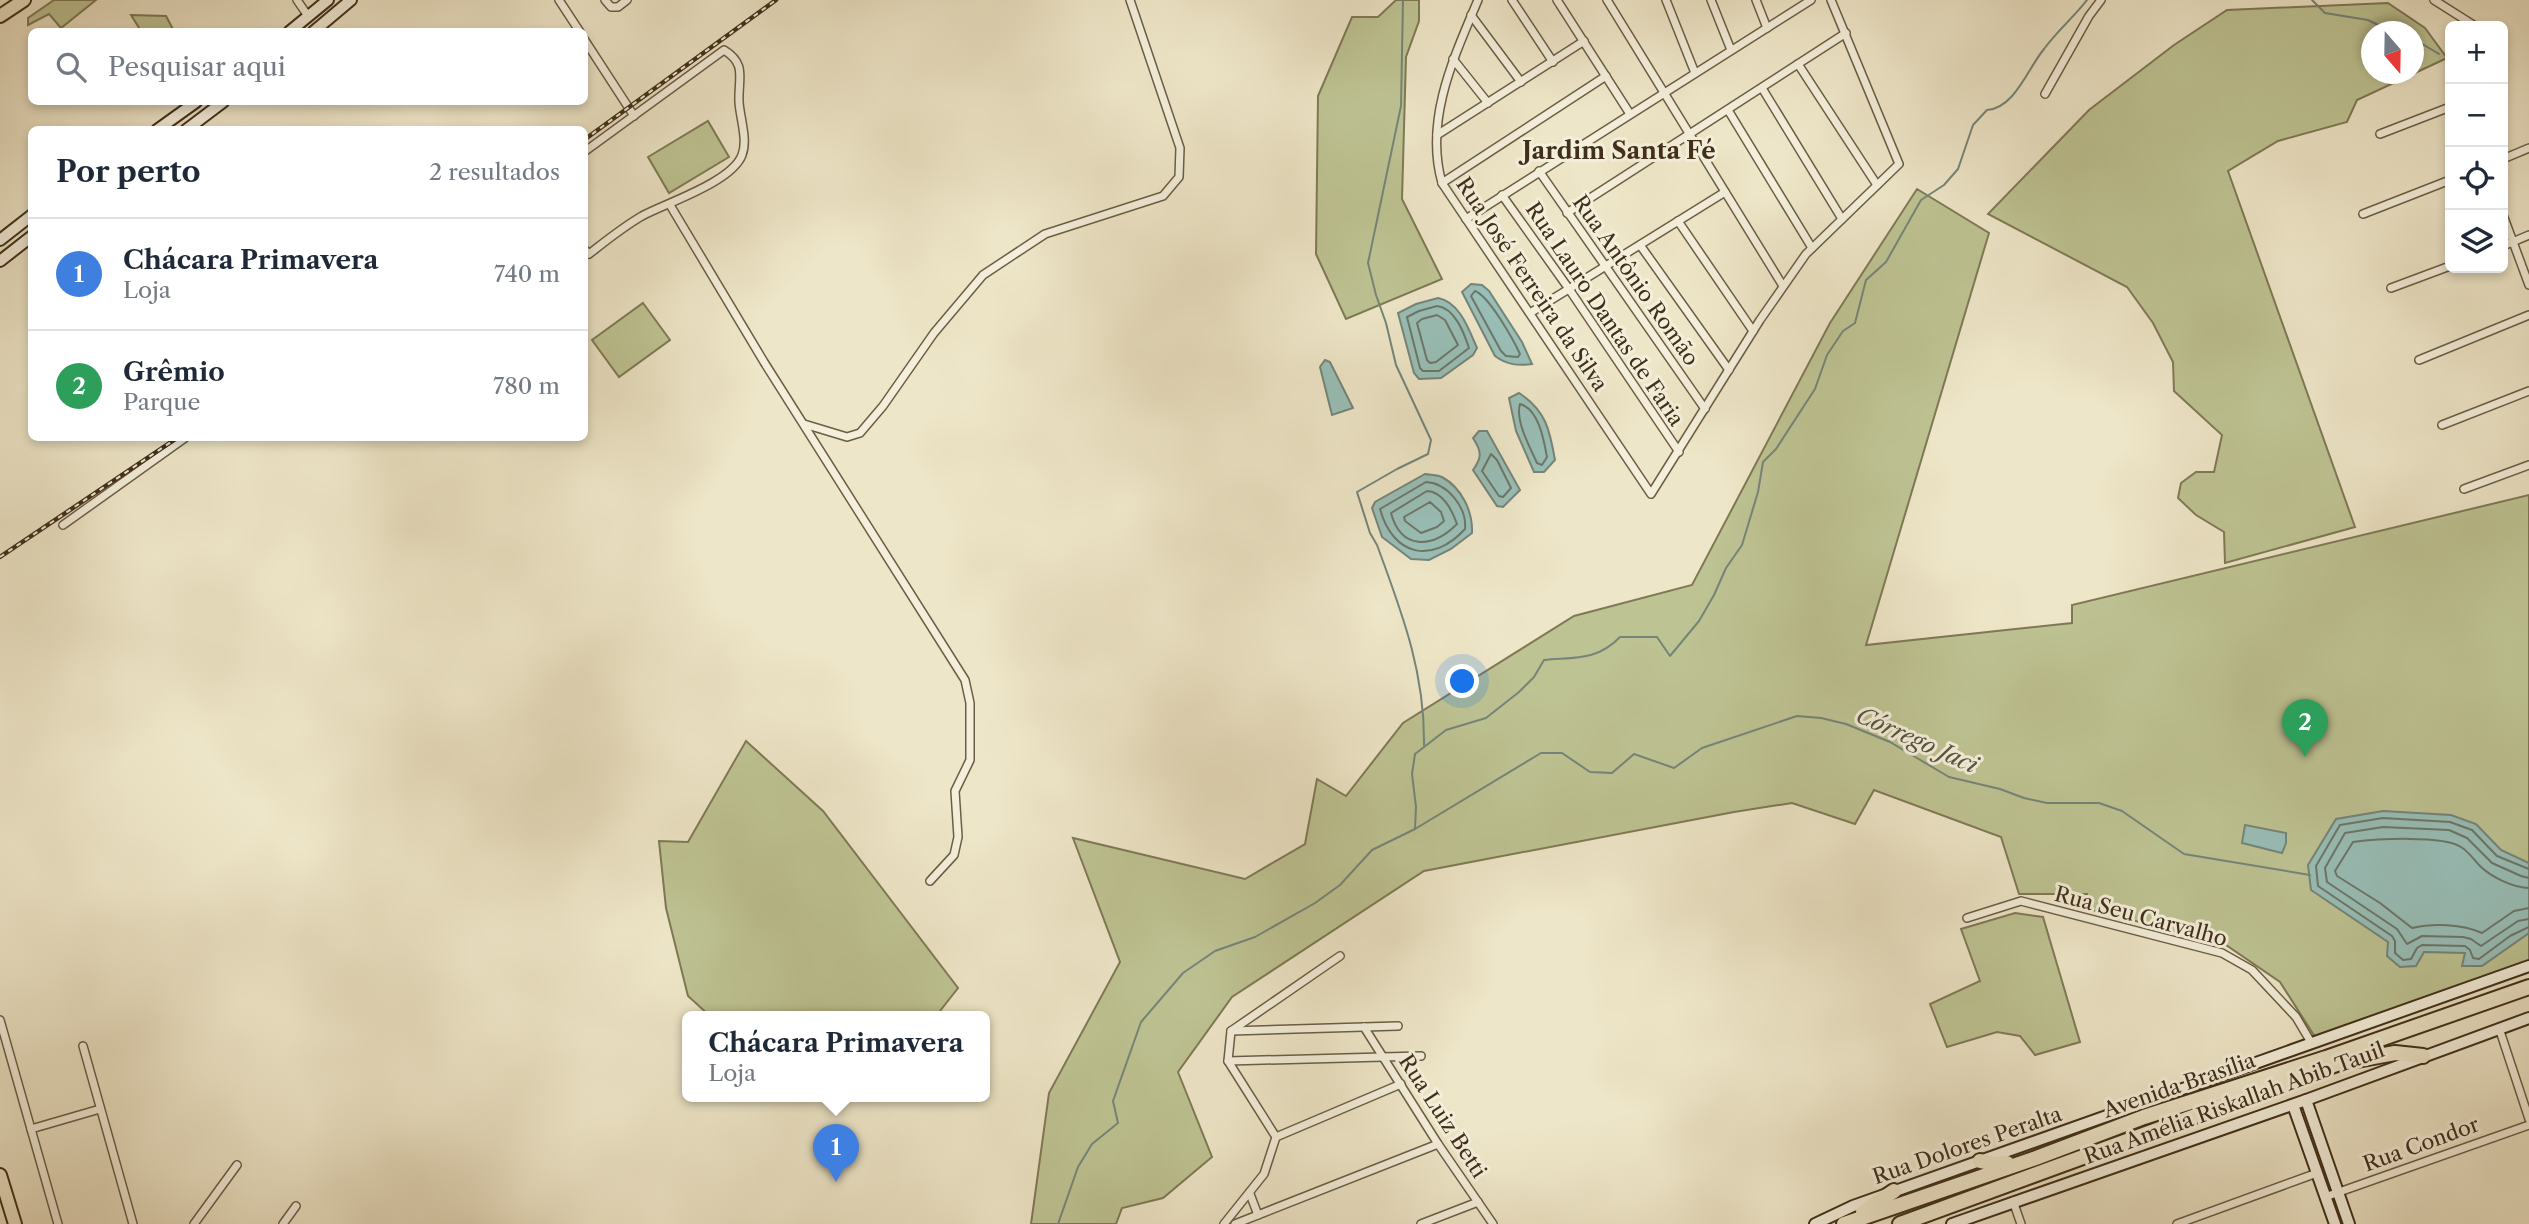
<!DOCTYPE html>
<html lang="pt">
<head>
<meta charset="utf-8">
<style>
  body { margin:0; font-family:"Libre Caslon Text",serif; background:#f2f2f3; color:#1f2937 }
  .controls { position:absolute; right:21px; top:21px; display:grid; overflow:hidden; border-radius:10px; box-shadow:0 4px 10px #0003 }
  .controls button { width:63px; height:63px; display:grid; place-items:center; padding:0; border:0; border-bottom:2px solid #e0e1e3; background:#fff; color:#1f2937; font:35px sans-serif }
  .compass { position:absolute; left:2361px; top:21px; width:63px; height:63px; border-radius:50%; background:#fff; box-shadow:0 4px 10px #0003; rotate:160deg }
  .you { position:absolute; left:1463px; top:682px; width:24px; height:24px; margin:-18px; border:5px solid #fff; border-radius:50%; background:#1a73e8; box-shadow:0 0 0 10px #1a73e833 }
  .badge { display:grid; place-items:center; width:46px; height:46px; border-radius:50%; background:#7c3aed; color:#fff; font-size:23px; font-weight:700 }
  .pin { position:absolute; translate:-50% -58px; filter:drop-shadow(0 2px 4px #0008) }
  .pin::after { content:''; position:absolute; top:37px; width:24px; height:21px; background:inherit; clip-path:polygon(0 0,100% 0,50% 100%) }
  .popup { position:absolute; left:682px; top:1011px; width:308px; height:91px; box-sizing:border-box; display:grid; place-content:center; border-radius:10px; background:#fff; filter:drop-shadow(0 2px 5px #0005); font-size:23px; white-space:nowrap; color:#747a83 }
  .popup b { font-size:26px; color:#1f2937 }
  .popup::after { content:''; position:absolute; left:50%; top:100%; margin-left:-14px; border:14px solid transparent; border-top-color:#fff }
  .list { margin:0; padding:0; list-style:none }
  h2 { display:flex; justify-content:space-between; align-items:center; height:91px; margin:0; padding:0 28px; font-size:30px }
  h2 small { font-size:23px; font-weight:400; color:#747a83 }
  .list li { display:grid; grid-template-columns:46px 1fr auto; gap:21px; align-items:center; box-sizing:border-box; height:112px; padding:0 28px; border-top:2px solid #e0e1e3 }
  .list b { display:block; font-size:26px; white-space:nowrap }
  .list p { margin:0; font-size:23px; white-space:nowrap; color:#747a83 }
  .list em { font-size:23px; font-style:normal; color:#747a83 }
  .icon { flex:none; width:38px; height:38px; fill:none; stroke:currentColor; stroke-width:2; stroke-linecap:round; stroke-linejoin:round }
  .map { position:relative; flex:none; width:2529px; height:1224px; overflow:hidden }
  .search { position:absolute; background:#fff; box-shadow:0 4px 10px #0003; left:28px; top:28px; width:560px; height:77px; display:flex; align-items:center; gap:18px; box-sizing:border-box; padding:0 24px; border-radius:10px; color:#747a83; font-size:26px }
  .panel { position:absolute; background:#fff; box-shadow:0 4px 10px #0003; left:28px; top:126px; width:560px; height:315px; border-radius:10px }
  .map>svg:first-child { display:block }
</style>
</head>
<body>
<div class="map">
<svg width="2529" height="1224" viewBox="0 0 2529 1224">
  <rect width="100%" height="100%" fill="#eee6c8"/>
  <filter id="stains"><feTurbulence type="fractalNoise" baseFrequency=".00286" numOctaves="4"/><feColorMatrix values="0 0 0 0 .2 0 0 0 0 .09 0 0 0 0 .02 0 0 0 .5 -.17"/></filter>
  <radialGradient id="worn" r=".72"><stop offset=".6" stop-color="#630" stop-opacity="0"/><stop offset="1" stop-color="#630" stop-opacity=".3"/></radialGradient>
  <!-- green -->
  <g fill="#bec393" stroke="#7f7956" stroke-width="2" fill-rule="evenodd">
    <path d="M54,0h42l-35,28 -12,-14 -21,11v-7z"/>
    <path d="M1396,0h23v21l-13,36 -4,142 40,80 -96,40 -30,-65 2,-158 34,-79h26z"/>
    <path d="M2388,3l37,25 22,30 -90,42 -10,22 -69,19 -50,30 127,356 -130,36 -1,-31 -28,-17 -18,-17 3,-15 15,-11h18l8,-37 -48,-44 -1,-29 -20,-39 -26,-36 -139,-73 101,-104 85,-65 53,-35zM2372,32h42v42h-42z"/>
    <path d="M131,15l35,1 8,15h-33z"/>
    <path d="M708,121l21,36 -60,36 -21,-36z"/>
    <path d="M1917,189l72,44 -123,412 206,-22v-18l457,-110v468l-212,77 -37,-58 -57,-39 -135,-34 -1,-15h-68l-18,-57 -127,-47 -19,34 -63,-21 -58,9 -310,59 -192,126 -54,75 34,85 -49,41 -41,10 -6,16h-85l18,-131 71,-131 -47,-124 172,41 60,-35 12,-65 29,17 57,-73 171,-107 118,-31 138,-262z"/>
    <path d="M643,303l27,37 -51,37 -27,-37z"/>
    <path d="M746,741l77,70 135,177 -22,28h-226l-22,-20 -22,-88 -7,-67 29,1z"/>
    <path d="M2015,913l28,4 37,125 -45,13 -15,-19 -23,-4 -50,15 -17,-43 50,-23 -19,-52z"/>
  </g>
  <!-- water -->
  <g fill="#99bfb8" stroke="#758579" stroke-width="2">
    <path d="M1471,284l11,1 7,6 33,51 10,22c-14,2 -25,1 -37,-8l-33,-64z"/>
    <path d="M1438,298c22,4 31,32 39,50l-4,7 -32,23 -22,1 -5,-6 -16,-60 18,-9z"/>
    <path d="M1325,360l5,2 23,46 -21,7 -12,-48z"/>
    <path d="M1519,393c27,17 31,38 36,67l-11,12h-10l-18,-41 -7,-33z"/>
    <path d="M1479,431h8l33,59 -17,17 -6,-1 -24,-36c9,-13 9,-18 0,-32z"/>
    <path d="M1425,474c5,1 13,1 17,3 20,11 31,35 30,56l-21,16 -22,11 -18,-1 -29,-22 -10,-29 3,-6z"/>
    <path d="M2383,811l68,4 25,9 25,26 28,13v70l-47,33h-20l3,-13 -41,-1 -8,14 -16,1 -13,-11 1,-14 -77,-52 -3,-25 28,-46z"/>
    <path d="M2245,825l41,8v10l-4,10 -40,-10z"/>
  </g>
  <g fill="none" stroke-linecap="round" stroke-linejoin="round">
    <!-- shore -->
    <g stroke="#6c7769" stroke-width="2">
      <path d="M1475,291c14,5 38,48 45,63l-2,3 -12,-1 -5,-5 -30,-55z"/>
      <path d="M1437,306c18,2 27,27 32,42l-30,23h-16l-3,-3 -13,-51 12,-6z"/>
      <path d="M1437,315l8,5 13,25 -22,17 -6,1 -3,-3 -10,-37 5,-4z"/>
      <path d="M1520,404c19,5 24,37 27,53l-5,8 -5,-2c-7,-16 -22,-42 -17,-59z"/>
      <path d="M1491,454l6,6 14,28 -8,9 -4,-1 -17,-25z"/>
      <path d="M1426,482c21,1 41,25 39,47 -33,36 -72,27 -85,-20z"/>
      <path d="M1427,491c16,1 25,19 30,33 -25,25 -56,26 -66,-11z"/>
      <path d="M1430,502l11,10 3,9 -7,6 -16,6 -16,-12 -1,-4z"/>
      <path d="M2529,869l-32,-13 -25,-26 -22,-8 -67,-4 -43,7 -24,41 2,20 74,50 3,5v12l8,7 8,-1 6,-11 5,-3 43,1 5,4 3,8 6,1 31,-23 19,-9"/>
      <path d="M2529,878l-8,-2 -29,-13 -25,-25 -18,-8 -66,-3 -38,6 -20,35 2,14 70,47 10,15 15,-8 41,1 8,2 10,7 37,-25 11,-2"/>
      <path d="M2529,888c-15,0 -38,-11 -49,-22 -6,-6 -12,-15 -19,-19 -17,-12 -86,-8 -108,-5l-18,29 2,5 43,27 32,25c21,-5 50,-4 70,5l32,-22 15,-3"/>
    </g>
    <!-- stream -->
    <g stroke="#758579" stroke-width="2">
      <path d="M1403,0l-2,106 -33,157 8,32 10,28 10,42 35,75 -3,14 -31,15 -40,23 13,41 7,12c25,68 48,127 47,200"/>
      <path d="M2312,0l13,13 43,7 24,12"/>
      <path d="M2414,39l25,15"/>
      <path d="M1415,829l126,-76h21l28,19 22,1 22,-19 40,14 28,-20 95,-32 24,2 25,6 44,18 59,35 51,12 24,9 23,5h52l23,8 62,43 126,21"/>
      <path d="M1058,1224l20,-57 14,-23 26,-21 -5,-22 28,-79 42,-49 32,-22 40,-14 60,-34 25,-18 32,-35 43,-21 1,-22 -4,-33 3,-20 31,-24 40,-12 33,-26 15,-15 10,-17c30,-3 53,1 76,-23h37l13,19 29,-35 15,-26 12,-27 16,-23 16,-53 5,-30 13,-13 39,-60 12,-34 16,-24 12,-8 11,-43 20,-18 35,-62 23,-15 14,-16 15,-44 14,-15c28,-2 41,-42 57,-61 13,-18 30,-32 43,-49"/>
    </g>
    <!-- street casing -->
    <g stroke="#6c5d46" stroke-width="10">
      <g id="street">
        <path d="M297,0l11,16"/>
        <path d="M559,0l21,32"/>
        <path d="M605,0l6,7h7l9,-7"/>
        <path d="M1478,0c-24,57 -54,120 -36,183l209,311 109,-174 46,-66 93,-90 -68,-164"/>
        <path d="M1512,0l41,62"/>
        <path d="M1557,0l73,114"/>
        <path d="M1607,0l176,286"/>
        <path d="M1666,0l29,73"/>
        <path d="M1711,0l20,50"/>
        <path d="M1756,0l11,28"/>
        <path d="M2434,0l41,26"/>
        <path d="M1471,15l50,67"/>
        <path d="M584,39l50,77"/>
        <path d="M1453,59l35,44"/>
        <path d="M1798,64l79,121"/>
        <path d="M1762,88l80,131"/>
        <path d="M2045,94l44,-78 12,-16"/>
        <path d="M1728,110l84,138"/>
        <path d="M2380,134l70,-27"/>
        <path d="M1437,135l147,-94"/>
        <path d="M584,152l140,-102c23,14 14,28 15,52 1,16 9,38 3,53 -10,27 -76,48 -100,61 -19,11 -35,24 -53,38l-5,-5"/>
        <path d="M2503,159l26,-11"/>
        <path d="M1539,171l166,238"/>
        <path d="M1442,183l164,-107"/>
        <path d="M1502,195l67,94 110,163"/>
        <path d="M670,205l94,157 201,318 5,23v57l-15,31 3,46 -4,18 -24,26"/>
        <path d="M1567,213l279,-180"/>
        <path d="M2363,214l87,-34"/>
        <path d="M2503,215l26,70"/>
        <path d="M1466,219l345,-219"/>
        <path d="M1678,221l75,110"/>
        <path d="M1640,245l89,125"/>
        <path d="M2503,246l26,-11"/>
        <path d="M2391,288l59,-22"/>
        <path d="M1530,313l195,-121"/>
        <path d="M2419,360l110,-45"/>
        <path d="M804,424l43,13 13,-4 23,-27 51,-73 49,-58 62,-41 118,-38 16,-19 1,-29 -50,-148"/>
        <path d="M2442,425l87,-34"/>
        <path d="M2464,489l65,-24"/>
        <path d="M63,525l122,-87"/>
        <path d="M1967,918l54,-17 201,52 30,17 44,47 16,27"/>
        <path d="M0,1020l58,204"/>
        <path d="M1364,1027l74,117 55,80"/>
        <path d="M2499,1028l30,91"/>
        <path d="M1231,1031l167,-5"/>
        <path d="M83,1046l50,178"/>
        <path d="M1228,1061l193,-5"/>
        <path d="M31,1129l69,-20"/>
        <path d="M1276,1137l125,-53"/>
        <path d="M1250,1194l8,21"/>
        <path d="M2325,1197l204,-72"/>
        <path d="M2013,1201l8,23"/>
        <path d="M194,1224l43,-59"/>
        <path d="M283,1224l13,-18"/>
        <path d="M1224,1224l40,-50 12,-37 -48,-76 3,-30 109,-75"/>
        <path d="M1235,1224l203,-80"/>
        <path d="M1421,1224l57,-22"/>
        <path d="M2177,1224l140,-51"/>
      </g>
    </g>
    <!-- secondary casing -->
    <g stroke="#402f1a" stroke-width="14">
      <g id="secondary">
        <path d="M289,32l39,-32"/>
        <path d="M313,32l38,-32"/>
        <path d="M157,130l39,-28"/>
        <path d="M186,130l37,-28"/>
        <path d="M0,240l32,-25"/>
        <path d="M0,261l32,-25"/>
        <path d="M2306,1100l43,124"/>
        <path d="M2293,1105l42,119"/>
        <path d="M1815,1224l38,-18 676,-240"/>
        <path d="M1952,1224l354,-124 223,-82"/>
      </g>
    </g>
    <!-- primary casing -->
    <g stroke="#402f1a" stroke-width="16">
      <g id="primary">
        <path d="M0,16l24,-16"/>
        <path d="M0,1175l15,49"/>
      </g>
    </g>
    <!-- highway casing -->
    <g stroke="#402f1a" stroke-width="18">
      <g id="highway">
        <path d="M2341,1063l54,-10 28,3"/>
        <path d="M1980,1161l14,3 13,-1"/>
        <path d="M1863,1212l31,-21"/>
        <path d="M1844,1224l192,-66 108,-41 182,-59 203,-71"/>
        <path d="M1900,1224l445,-163"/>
      </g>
    </g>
    <!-- street -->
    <use href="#street" stroke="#f4efdb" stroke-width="7"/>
    <!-- secondary -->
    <use href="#secondary" stroke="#f4efdb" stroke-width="10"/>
    <!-- primary -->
    <use href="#primary" stroke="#eee6c8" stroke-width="12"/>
    <!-- highway -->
    <use href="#highway" stroke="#eee6c8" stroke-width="14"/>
    <!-- rail casing -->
    <g stroke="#402f1a" stroke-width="4.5">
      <g id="rail">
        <path d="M584,140l192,-140"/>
        <path d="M0,557l177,-119"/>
      </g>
    </g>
    <!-- rail -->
    <use href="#rail" stroke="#f4efdb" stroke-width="2" stroke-dasharray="5" stroke-linecap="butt"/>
  </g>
  <g text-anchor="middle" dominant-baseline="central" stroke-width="6" stroke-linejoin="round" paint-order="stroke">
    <!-- street labels -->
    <g font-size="21" fill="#402f1a" stroke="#f4efdb">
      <text transform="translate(1636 280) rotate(55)">Rua Antônio Romão</text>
      <text transform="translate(1532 284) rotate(56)">Rua José Ferreira da Silva</text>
      <text transform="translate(1605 314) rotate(56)">Rua Lauro Dantas de Faria</text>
      <text transform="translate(2141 916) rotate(15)">Rua Seu Carvalho</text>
      <text transform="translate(2179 1085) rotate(-19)">Avenida Brasília</text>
      <text transform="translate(2234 1103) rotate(-20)">Rua Amélia Riskallah Abib Tauil</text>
      <text transform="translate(1443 1116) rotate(57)">Rua Luiz Betti</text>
      <text transform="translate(2421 1144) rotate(-20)">Rua Condor</text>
      <text transform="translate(1967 1145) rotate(-19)">Rua Dolores Peralta</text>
    </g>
    <!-- water labels -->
    <g font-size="23" font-style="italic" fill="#565342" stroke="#f4efdb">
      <text transform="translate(1917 740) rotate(24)">Córrego Jaci</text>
    </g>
    <!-- quarter labels -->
    <g font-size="24" font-weight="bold" fill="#402f1a" stroke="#f4efdb">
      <text x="1619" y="150">Jardim Santa Fé</text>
    </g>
  </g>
  <rect width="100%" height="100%" filter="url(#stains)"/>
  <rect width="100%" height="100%" fill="url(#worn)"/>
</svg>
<div class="controls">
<button>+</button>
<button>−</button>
<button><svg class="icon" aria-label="locate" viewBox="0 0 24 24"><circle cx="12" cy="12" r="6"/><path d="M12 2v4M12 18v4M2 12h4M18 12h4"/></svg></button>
<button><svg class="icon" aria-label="layers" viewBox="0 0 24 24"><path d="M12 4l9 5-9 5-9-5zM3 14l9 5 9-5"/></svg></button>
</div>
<svg class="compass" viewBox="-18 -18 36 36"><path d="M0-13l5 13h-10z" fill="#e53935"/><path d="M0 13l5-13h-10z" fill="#747a83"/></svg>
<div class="you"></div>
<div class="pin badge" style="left:836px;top:1182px;background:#3f7fe0">1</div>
<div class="popup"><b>Chácara Primavera</b>Loja</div>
<div class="pin badge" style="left:2305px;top:757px;background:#2e9e5b">2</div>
<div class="search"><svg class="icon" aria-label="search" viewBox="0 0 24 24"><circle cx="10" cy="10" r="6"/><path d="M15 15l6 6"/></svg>Pesquisar aqui</div>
<section class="panel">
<h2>Por perto<small>2 resultados</small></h2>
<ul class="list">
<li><span class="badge" style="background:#3f7fe0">1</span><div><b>Chácara Primavera</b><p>Loja</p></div><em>740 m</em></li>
<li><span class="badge" style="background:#2e9e5b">2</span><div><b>Grêmio</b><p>Parque</p></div><em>780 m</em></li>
</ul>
</section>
</div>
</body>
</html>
